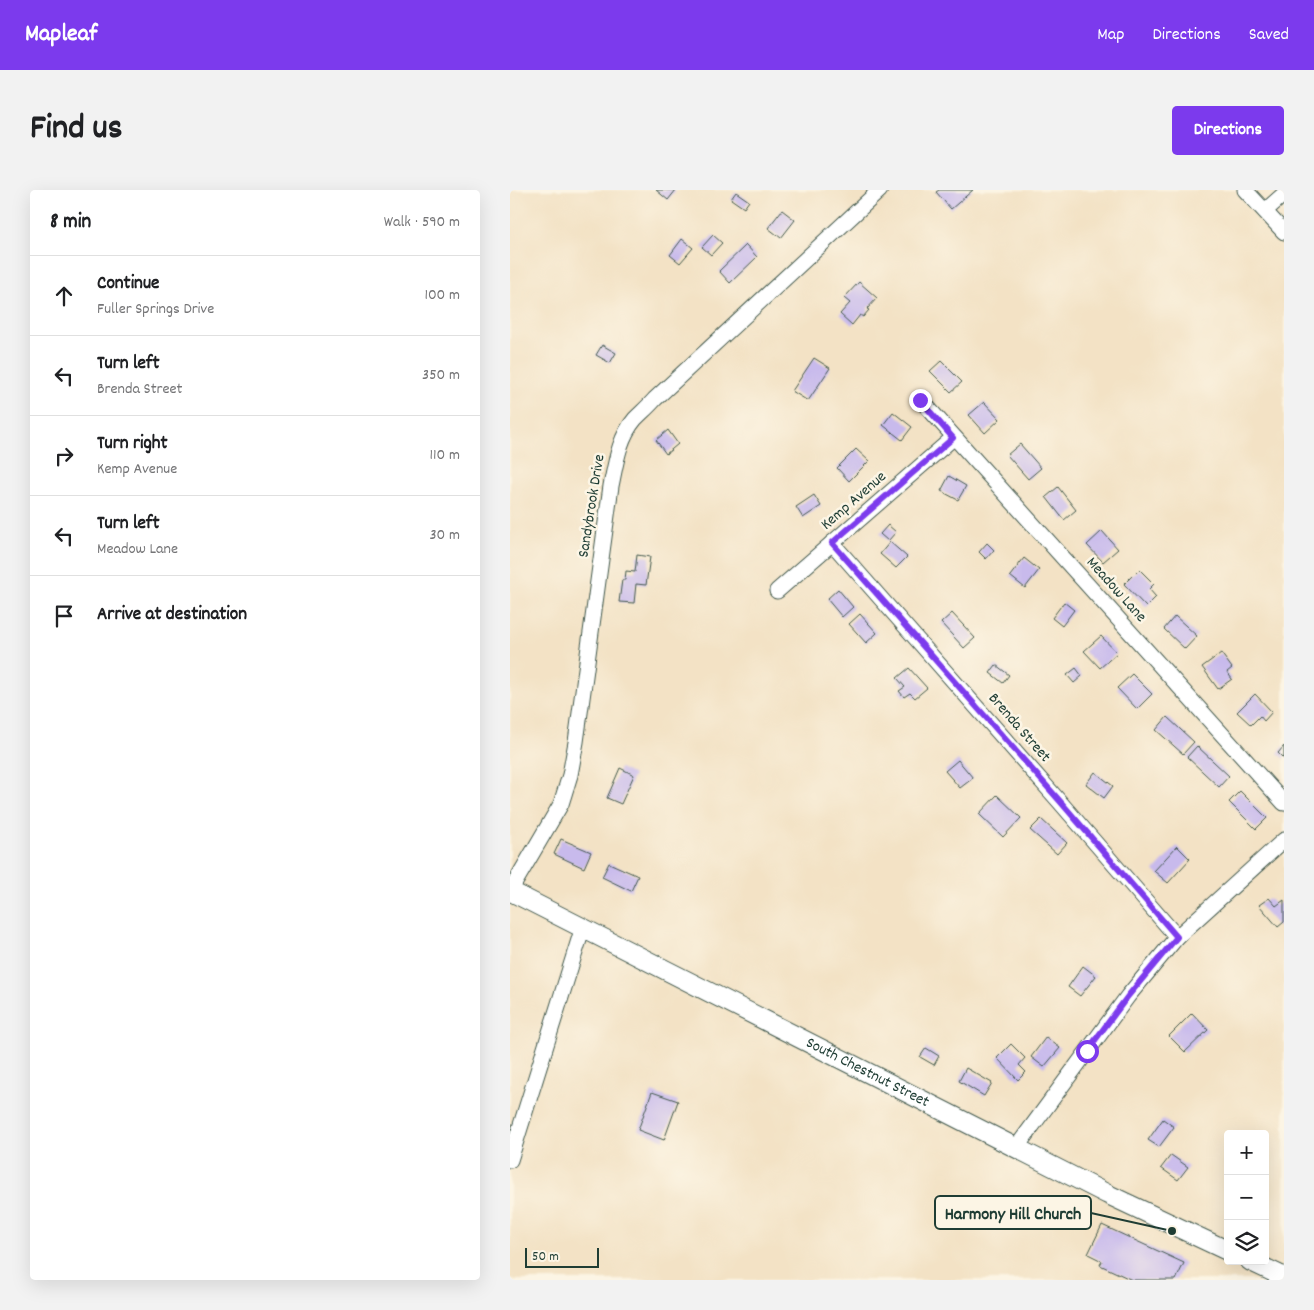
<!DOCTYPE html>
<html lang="en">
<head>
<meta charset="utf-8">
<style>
  body { margin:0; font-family:Dekko,sans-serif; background:#f2f2f2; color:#202124 }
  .controls { position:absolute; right:15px; bottom:15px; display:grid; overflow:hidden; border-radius:5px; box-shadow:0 5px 20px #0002 }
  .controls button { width:45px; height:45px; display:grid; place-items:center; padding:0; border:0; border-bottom:1px solid #e0e0e0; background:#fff; color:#202124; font:25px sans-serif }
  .scale { position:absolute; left:15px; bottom:12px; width:74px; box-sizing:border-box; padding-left:5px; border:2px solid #1f3d34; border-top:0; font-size:14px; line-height:18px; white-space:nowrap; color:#1f3d34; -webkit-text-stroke:4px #fcf5e5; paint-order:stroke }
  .stop { position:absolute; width:15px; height:15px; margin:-11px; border:4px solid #7c3aed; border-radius:50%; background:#fff }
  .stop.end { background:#7c3aed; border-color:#fff; box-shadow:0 1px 5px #0008 }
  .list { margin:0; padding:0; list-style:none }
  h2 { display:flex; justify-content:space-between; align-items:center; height:65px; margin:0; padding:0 20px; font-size:21px }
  h2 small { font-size:16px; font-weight:400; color:#757577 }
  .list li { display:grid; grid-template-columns:32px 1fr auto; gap:15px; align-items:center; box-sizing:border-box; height:80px; padding:0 20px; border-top:1px solid #e0e0e0 }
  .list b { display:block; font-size:19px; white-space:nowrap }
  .list p { margin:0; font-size:16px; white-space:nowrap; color:#757577 }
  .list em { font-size:16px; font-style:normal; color:#757577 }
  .icon { flex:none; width:28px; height:28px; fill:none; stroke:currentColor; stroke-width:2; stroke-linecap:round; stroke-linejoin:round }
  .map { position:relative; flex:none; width:774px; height:1090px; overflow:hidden; border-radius:5px }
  header { display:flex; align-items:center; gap:30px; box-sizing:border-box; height:70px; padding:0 25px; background:#7c3aed; color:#fff }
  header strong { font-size:24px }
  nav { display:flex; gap:28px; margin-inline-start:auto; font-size:18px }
  .intro { display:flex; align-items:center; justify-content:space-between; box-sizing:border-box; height:120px; padding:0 30px }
  h1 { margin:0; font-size:35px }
  .button { padding:12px 22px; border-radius:5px; background:#7c3aed; color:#fff; font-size:18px; font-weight:700 }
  main { display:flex; gap:30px; padding:0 30px }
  aside { flex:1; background:#fff; border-radius:5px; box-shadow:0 5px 20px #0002 }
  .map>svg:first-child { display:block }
</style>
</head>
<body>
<header>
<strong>Mapleaf</strong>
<nav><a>Map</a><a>Directions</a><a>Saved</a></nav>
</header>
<div class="intro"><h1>Find us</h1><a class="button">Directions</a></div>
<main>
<aside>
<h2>8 min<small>Walk · 590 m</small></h2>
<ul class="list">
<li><svg class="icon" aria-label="ahead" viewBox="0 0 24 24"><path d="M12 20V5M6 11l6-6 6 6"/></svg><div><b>Continue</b><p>Fuller Springs Drive</p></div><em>100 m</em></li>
<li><svg class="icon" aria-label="left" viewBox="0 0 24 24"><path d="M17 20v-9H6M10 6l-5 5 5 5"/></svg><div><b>Turn left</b><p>Brenda Street</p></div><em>350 m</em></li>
<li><svg class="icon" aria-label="right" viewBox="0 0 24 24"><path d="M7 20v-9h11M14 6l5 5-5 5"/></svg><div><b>Turn right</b><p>Kemp Avenue</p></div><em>110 m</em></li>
<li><svg class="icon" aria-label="left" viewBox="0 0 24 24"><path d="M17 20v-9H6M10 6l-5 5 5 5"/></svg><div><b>Turn left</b><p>Meadow Lane</p></div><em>30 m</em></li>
<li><svg class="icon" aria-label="arrive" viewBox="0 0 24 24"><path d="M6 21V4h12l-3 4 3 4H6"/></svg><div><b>Arrive at destination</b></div></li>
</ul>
</aside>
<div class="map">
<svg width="774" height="1090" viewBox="0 0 774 1090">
  <rect width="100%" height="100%" fill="#fcf5e5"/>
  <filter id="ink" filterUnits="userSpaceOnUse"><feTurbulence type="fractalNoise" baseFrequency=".02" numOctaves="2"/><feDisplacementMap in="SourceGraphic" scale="10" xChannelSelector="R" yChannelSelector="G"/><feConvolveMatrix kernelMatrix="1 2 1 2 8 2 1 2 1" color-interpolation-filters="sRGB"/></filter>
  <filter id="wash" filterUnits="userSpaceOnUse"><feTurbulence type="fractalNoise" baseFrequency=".0096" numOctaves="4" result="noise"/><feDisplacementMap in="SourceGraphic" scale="20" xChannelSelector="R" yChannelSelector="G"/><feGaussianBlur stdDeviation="1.12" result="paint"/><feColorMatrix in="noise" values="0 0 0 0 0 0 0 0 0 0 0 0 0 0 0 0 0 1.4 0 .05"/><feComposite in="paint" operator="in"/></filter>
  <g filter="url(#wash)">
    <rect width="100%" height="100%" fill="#f3e2c5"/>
    <g id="blocks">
      <!-- building -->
      <g fill="#c8baec">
        <path d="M146,0h20l-8,10z"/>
        <path d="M429,0h34l-22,19 -15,-17z"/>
        <path d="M226,2l13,9 -5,7 -13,-9z"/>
        <path d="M272,20l13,10 -14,18 -13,-10z"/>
        <path d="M203,45l9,8 -11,12 -9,-8z"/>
        <path d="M172,49l11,9 -13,15 -10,-8z"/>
        <path d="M236,55l11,12 -27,26 -11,-12z"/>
        <path d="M349,92l18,16 -10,11 2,1 -6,7 -3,-2 -8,10 -12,-11 10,-11 -6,-5z"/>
        <path d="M92,155l14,8 -6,10 -14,-8z"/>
        <path d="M304,168l16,10 -22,33 -16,-10z"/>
        <path d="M431,171l21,21 -11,10 -21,-21z"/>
        <path d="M474,212l16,17 -15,14 -16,-18z"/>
        <path d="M383,222l19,15 -10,13 -19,-15z"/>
        <path d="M158,240l10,14 -12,10 -10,-14z"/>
        <path d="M510,254l21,24 -13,11 -21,-24z"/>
        <path d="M346,259l13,12 -20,20 -12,-13z"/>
        <path d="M439,286l17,10 -8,14 -17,-9z"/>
        <path d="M548,297l18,23 -12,10 -18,-23z"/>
        <path d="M304,305l7,11 -18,12 -7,-11z"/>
        <path d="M378,335l8,7 -8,9 -8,-7z"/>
        <path d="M592,341l16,18 -15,13 -16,-17z"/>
        <path d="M380,352l17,15 -11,11 -16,-14z"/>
        <path d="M477,353l7,7 -8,9 -7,-7z"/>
        <path d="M127,365l13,2 -4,28 -10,-1 -2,19 -15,-1 3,-22h3l1,-9 9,1z"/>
        <path d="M514,368l15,12 -14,18 -15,-12z"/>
        <path d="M629,379l15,15 -5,5 7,8 -10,10 -22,-23z"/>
        <path d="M328,399l15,18 -11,10 -15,-18z"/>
        <path d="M554,412l10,8 -12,16 -10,-8z"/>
        <path d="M442,423l23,25 -11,10 -23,-25z"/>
        <path d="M350,424l17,19 -11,10 -17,-19z"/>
        <path d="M665,426l22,20 -12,13 -21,-20z"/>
        <path d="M591,446l16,17 -17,15 -16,-17z"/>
        <path d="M711,463l11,15 -5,4 5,7 -14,10 -16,-22z"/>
        <path d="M486,475l13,10 -6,8 -13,-10z"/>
        <path d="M399,478l18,20 -12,10 -5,-5 -6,4 -5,-6 6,-4 -8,-9z"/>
        <path d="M566,478l6,8 -8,7 -7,-8z"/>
        <path d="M622,484l20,20 -15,15 -20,-21z"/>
        <path d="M745,504l17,18 -8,9 -4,-5 -9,9 -14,-13z"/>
        <path d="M657,527l27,25 -11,12 -27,-24z"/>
        <path d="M687,556l32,30 -10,11 -32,-30z"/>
        <path d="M774,556v13l-6,-6z"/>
        <path d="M448,570l15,18 -13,10 -15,-17z"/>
        <path d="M110,578l14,7 -13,29 -14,-6z"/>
        <path d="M585,582l18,14 -9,12 -18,-14z"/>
        <path d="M730,601l27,27 -11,11 -27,-27z"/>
        <path d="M487,605l24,23 -18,19 -24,-23z"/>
        <path d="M531,629l26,24 -10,11 -27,-24z"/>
        <path d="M51,649l30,13 -7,16 -30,-14z"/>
        <path d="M667,656l13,13 -22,24 -14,-12z"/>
        <path d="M99,673l29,13 -7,15 -29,-14z"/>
        <path d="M759,708l7,8 8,-6v22l-6,5 -19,-22z"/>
        <path d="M573,776l13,10 -16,20 -12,-9z"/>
        <path d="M682,823l16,17 -23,22 -16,-16z"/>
        <path d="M536,847l14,11 -16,19 -13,-10z"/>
        <path d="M501,854l14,14 -6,7 7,7 -8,8 -21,-22z"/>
        <path d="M416,858l13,8 -5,9 -14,-8z"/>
        <path d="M456,878l26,15 -8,13 -25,-15z"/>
        <path d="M142,902l26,9 -14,39 -26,-10z"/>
        <path d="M653,929l11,8 -15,20 -11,-7z"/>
        <path d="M661,965l17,12 -10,13 -17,-12z"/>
        <path d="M592,1035l82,38 -8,17h-44l-32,-15 2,-4 -14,-7z"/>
      </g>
    </g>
  </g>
  <g filter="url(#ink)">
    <use href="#blocks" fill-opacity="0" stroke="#3f564a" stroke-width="1"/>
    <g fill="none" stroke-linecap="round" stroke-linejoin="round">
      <!-- minor casing -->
      <g stroke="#3f564a" stroke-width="17">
        <g id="minor">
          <path d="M735,0l39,42"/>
          <path d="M755,21l19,-17"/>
          <path d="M411,210l363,403"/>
          <path d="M322,353l227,258 118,136"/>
          <path d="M267,401l176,-153"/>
          <path d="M0,701l51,-87 9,-29 6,-33 35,-256c5,-24 8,-48 24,-67 7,-7 14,-13 20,-20l225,-209"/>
          <path d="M506,958l112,-152 49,-59 107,-97"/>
          <path d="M0,970l73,-233"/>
        </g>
      </g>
      <!-- major casing -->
      <g stroke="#3f564a" stroke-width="21">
        <g id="major">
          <path id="s1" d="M0,701l597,303 121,57"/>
          <path d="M740,1071l34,16"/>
        </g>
      </g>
      <!-- minor -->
      <use href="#minor" stroke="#fff" stroke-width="15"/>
      <!-- major -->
      <use href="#major" stroke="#fff" stroke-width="19"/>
    </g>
  </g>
  <g fill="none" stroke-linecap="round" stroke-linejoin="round" filter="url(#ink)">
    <!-- route -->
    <path stroke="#7c3aed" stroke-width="6" d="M410,210l33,38 -121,105 227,257 118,137 -49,59 -41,55"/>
  </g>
  <g text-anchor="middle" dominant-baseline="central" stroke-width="5" stroke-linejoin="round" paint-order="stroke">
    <!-- street labels -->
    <g font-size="16" fill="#1f3d34" stroke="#fcf5e5">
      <text transform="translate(344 311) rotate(-41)">Kemp Avenue</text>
      <text transform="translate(82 316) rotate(-81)">Sandybrook Drive</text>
      <text transform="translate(606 400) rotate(48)">Meadow Lane</text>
      <text transform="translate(509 538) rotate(49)">Brenda Street</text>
      <text stroke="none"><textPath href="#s1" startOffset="401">South Chestnut Street</textPath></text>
    </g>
  </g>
  <!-- callouts -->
  <path fill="none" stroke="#1f3d34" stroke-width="2" d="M662 1041L581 1023"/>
  <circle fill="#1f3d34" stroke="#fcf5e5" stroke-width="2" cx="662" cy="1041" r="5"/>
  <rect fill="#fcf5e5" stroke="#1f3d34" stroke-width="2" x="425" y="1006" width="156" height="33" rx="5"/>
  <g font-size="18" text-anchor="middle" font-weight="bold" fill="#1f3d34">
    <text x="503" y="1029">Harmony Hill Church</text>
  </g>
</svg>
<div class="controls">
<button>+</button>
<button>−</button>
<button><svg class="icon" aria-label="layers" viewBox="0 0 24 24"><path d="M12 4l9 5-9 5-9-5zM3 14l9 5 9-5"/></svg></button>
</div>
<div class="scale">50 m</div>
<div class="stop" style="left:577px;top:861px"></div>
<div class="stop end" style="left:410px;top:210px"></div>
</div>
</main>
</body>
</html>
